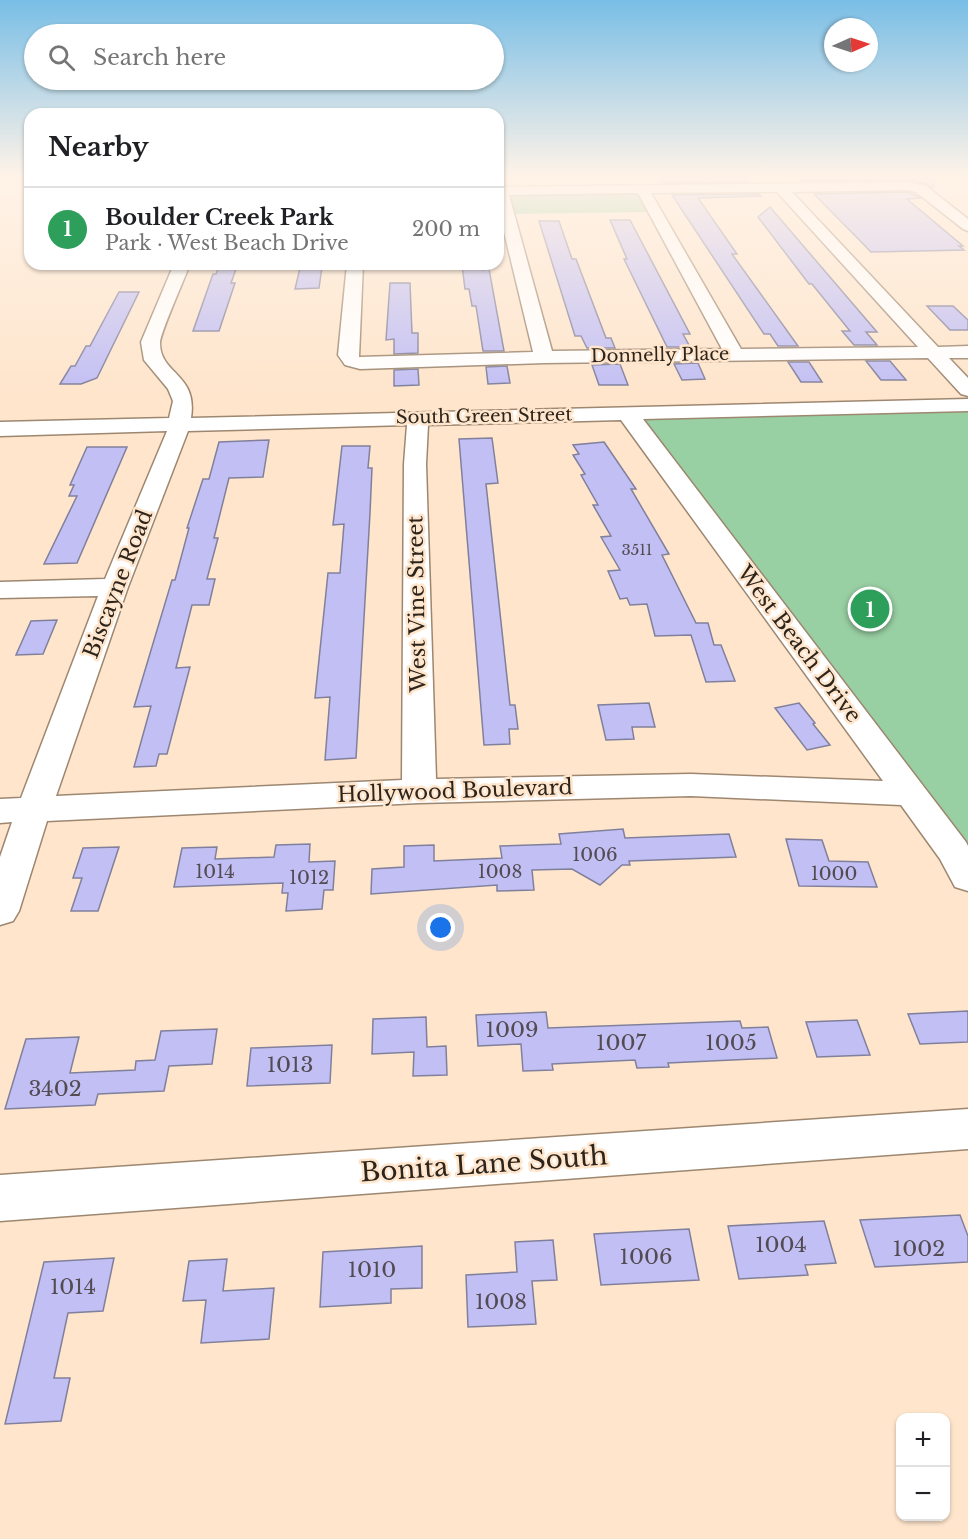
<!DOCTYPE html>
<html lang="en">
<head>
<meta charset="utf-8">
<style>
  body { margin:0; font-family:"Libre Baskerville",serif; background:#f6f6f6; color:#202124 }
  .controls { position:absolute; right:18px; bottom:18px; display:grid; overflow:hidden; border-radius:12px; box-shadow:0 2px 4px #0004 }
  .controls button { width:54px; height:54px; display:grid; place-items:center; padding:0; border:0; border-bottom:2px solid #e0e0e0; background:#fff; color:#202124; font:30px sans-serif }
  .compass { position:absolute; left:824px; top:18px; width:54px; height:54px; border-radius:50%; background:#fff; box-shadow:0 2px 4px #0004; rotate:87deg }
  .you { position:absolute; left:441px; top:928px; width:21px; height:21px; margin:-15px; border:4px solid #fff; border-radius:50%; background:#1a73e8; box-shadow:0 0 0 9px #1a73e833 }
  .badge { display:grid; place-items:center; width:39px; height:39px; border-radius:50%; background:#2470a3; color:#fff; font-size:20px; font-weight:700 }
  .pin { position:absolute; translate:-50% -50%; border:3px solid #fff; box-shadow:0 2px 6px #0006 }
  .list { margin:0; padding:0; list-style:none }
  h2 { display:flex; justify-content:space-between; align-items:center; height:78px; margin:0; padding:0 24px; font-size:26px }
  h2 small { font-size:20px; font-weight:400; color:#757577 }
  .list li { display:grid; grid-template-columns:39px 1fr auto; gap:18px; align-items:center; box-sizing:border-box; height:84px; padding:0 24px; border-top:2px solid #e0e0e0 }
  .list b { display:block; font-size:22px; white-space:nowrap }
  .list p { margin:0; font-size:20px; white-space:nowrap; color:#757577 }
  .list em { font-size:20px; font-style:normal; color:#757577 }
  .icon { flex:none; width:33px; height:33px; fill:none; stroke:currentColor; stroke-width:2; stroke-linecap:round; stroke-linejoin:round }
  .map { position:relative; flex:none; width:968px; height:1539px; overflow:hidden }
  .search { position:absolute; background:#fff; box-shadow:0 2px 4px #0004; left:24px; top:24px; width:480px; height:66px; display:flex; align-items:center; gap:15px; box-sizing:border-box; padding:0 21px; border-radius:33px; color:#757577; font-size:22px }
  .panel { position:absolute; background:#fff; box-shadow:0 2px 4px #0004; left:24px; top:108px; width:480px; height:162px; border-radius:18px }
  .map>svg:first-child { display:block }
</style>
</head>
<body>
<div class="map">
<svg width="968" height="1539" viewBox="0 0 968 1539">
  <rect width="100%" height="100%" fill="#fee5cc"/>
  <!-- green -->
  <g fill="#99d0a3">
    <path d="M627,191l12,4 11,17 -136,2 -5,-18 3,-2z"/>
    <path d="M968,411v466l-334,-453 24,-9z"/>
  </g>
  <!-- building -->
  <g fill="#c2bff4" stroke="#81809c" stroke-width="1.5">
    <path d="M687,175h56l6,7 -85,1 -5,-7z"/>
    <path d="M796,175h143l-7,13 -6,-4 -18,-4 -107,1z"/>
    <path d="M908,192l13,6 -14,1 56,47h-4l5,4 -93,2 -57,-58z"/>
    <path d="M759,194l2,2 -63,2 39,56h-5l66,92h-20l-8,-12h-6l-92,-139z"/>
    <path d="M770,207l107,125h-11l11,13h-23l-12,-14h8l-38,-47h-3l-51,-67z"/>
    <path d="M610,220h20l60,114h-7l7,13h-23l-43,-88h3z"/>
    <path d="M539,221h20l13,38h4l30,79h5l4,10h-28l-6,-12h-6z"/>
    <path d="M482,264l1,6 6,-1 15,82h-21l-7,-45h-4l-3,-17h-4l-3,-24z"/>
    <path d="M322,267l-3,21 -24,1 5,-21z"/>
    <path d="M218,269h18l-5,14h4l-16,48h-26l20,-57h3z"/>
    <path d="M390,283h20l2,50h6v20l-24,1v-15l-8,1z"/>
    <path d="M119,292h20l-42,86 -16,6h-21l11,-18h4l11,-20h4z"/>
    <path d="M927,306h26l15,14v10h-18z"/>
    <path d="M866,361h24l16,19h-25z"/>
    <path d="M788,362h21l13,20h-21z"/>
    <path d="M698,363l7,16 -23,1 -8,-16z"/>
    <path d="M620,364l8,21h-29l-7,-20z"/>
    <path d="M507,366l3,17 -22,1 -2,-17z"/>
    <path d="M418,369l1,16 -25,1v-16z"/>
    <path d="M492,438l6,45 -12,1 24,221h5l3,24h-9l1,15 -26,1 -25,-306z"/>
    <path d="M269,440l-6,37 -34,1 -15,60h4l-11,41h8l-6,26h-17l-16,63 14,-1 -23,87h-8l-3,12 -22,1 17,-61 -17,1 38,-127h3l14,-52h-2l16,-49h6l10,-37z"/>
    <path d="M604,442l32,47h-5l38,65 -7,1 34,68h12l6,22h7l14,36 -29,1 -15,-47 -36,1 -8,-32 -17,1 -3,-7 -7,1 -12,-28 12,-1 -19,-33 10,-1 -18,-31h5l-17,-30 4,-1 -12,-19 6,-1 -6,-9z"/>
    <path d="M342,446h28l-2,22h4l-2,45 -14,245 -31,2 5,-63 -15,1 13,-125h12l4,-49 -11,1z"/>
    <path d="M87,447h40l-50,116 -33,1 33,-68h-8l5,-11h-4z"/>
    <path d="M57,620l-14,34 -27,1 15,-34z"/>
    <path d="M649,703l6,24h-23l2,12 -28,1 -8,-35z"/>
    <path d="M799,703l16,20 -2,1 17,21 -23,5 -32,-42z"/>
    <path d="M623,829l2,9 104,-4 7,23 -107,4 1,4h-8l-22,20 -28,-16 -40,1 2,20 -37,1v-6l-126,9 1,-25 32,-2v-21l30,-1v16l68,-3 -2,-12 61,-2 -2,-10z"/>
    <path d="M786,839l36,1 7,21 39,1 9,25 -78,-1z"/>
    <path d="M310,844l-1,18 26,-1 -2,29h-9l-2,19 -36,2 2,-18h-6l1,-10 -109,4 8,-39 35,-1 -2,12 59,-2 2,-12z"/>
    <path d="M119,847l-21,64h-27l11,-33h-9l10,-30z"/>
    <path d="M968,1011v31l-48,2 -12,-30z"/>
    <path d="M546,1012l2,16 192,-7 2,7 26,-1 9,31 -109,5 1,4 -32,1 -2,-8 -83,4 1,6 -30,1 -2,-27 -43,2 -2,-31z"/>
    <path d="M426,1017l1,30 19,-1 1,29 -34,1 1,-24 -42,2 1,-35z"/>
    <path d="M857,1020l13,35 -53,2 -11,-35z"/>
    <path d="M217,1029l-5,35 -43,2 -5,25 -66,3 -3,11 -90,4 21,-70 53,-2 -9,36 65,-3 1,-9 19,-1 6,-29z"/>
    <path d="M332,1045l-2,38 -83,3 4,-38z"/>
    <path d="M960,1215l8,21v26l-93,5 -15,-47z"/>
    <path d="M824,1221l12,42 -31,2 3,10 -69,4 -11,-53z"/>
    <path d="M689,1229l10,51 -98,5 -7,-51z"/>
    <path d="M553,1240l4,40 -25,1 4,43 -68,3 -2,-52 51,-3 -2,-30z"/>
    <path d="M422,1246v42l-31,1v14l-71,4 3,-55z"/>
    <path d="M114,1258l-11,53 -35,2 -14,65h16l-9,43 -56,3 39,-162z"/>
    <path d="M227,1259l-4,32 51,-3 -5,51 -68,4 5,-43 -23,1 6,-40z"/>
  </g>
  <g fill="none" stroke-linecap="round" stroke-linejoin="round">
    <!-- minor casing -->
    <g stroke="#9d8770" stroke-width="3">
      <g id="minor">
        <path d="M908,182l18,4 42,33v12l-5,-2 -47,-37 -8,-2 -116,2 146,155 30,-1v12h-19l19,20v18l-7,-2 -33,-36 -384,5 -184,6 -15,-4 -7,-10 9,-91h16l-4,93 174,-5 -35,-145v-20zM777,192l141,155 -177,2 -90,-156zM638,193l84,156 -170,2 -43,-156z"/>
        <path d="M174,264h16c-5,14 -30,69 -30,79 0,32 38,30 31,75l777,-19v12l-325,8 323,423 2,4v45l-13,-4 -15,-28 -39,-54 -210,-9 -272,7 -372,18 -28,90 -6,10 -13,4v-68l12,-35 -12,1v-24l21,-1 77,-202 -98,2v-16l105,-3 62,-148 -167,5v-14l169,-4 4,-17 -5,-12 -24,-29 -3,-18zM621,420l262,361 -192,-7 -255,5 -10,-315 2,-39zM407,425l-3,39 -2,316 -346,16 72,-209 60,-156z"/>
        <path d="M968,1109v40l-968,72v-46z"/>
      </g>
    </g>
    <!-- minor -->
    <use href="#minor" fill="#fff" fill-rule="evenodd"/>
  </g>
  <!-- sky -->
  <linearGradient id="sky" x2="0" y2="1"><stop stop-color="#79bee6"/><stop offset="0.45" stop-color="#fff3e8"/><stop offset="1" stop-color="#fff3e8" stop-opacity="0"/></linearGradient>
  <rect width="968" height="391" fill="url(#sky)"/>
  <g text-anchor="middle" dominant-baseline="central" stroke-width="5" stroke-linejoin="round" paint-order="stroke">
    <!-- far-number labels -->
    <g font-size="15" fill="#524b51">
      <text x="637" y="549">3511</text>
    </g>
    <!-- far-street labels -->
    <g font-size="18" fill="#2d241b" stroke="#fee5cc">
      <text transform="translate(660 355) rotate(-1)">Donnelly Place</text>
      <text transform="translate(484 416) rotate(-1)">South Green Street</text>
    </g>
    <!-- number labels -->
    <g font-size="18" fill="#524b51">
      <text x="595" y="855">1006</text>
      <text x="215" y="872">1014</text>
      <text x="500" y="872">1008</text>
      <text x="834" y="874">1000</text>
      <text x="309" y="878">1012</text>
    </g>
    <!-- street labels -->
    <g font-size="21" fill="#2d241b" stroke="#fee5cc">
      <text transform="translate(118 584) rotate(-69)">Biscayne Road</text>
      <text transform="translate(417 604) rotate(-91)">West Vine Street</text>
      <text transform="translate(799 644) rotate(53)">West Beach Drive</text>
      <text transform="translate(455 791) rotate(-2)">Hollywood Boulevard</text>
    </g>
    <!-- near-number labels -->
    <g font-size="21" fill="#524b51">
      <text x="512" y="1030">1009</text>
      <text x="621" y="1043">1007</text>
      <text x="731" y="1043">1005</text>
      <text x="290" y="1065">1013</text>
      <text x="55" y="1089">3402</text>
      <text x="781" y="1245">1004</text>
      <text x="919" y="1249">1002</text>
      <text x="646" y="1257">1006</text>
      <text x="372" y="1270">1010</text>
      <text x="73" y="1287">1014</text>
      <text x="501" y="1302">1008</text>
    </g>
    <!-- near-street labels -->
    <g font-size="26" fill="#2d241b" stroke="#fee5cc">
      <text transform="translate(484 1164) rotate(-4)">Bonita Lane South</text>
    </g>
  </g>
</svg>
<div class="controls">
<button>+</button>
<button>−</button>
</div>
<svg class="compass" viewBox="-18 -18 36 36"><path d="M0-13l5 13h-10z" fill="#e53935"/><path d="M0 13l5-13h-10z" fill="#757577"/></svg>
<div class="you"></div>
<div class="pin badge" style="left:870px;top:609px;background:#2e9e5b">1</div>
<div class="search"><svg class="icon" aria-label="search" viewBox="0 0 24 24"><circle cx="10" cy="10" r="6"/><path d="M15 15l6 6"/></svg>Search here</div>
<section class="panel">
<h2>Nearby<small></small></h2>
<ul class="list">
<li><span class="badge" style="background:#2e9e5b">1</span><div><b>Boulder Creek Park</b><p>Park · West Beach Drive</p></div><em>200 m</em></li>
</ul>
</section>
</div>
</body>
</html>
